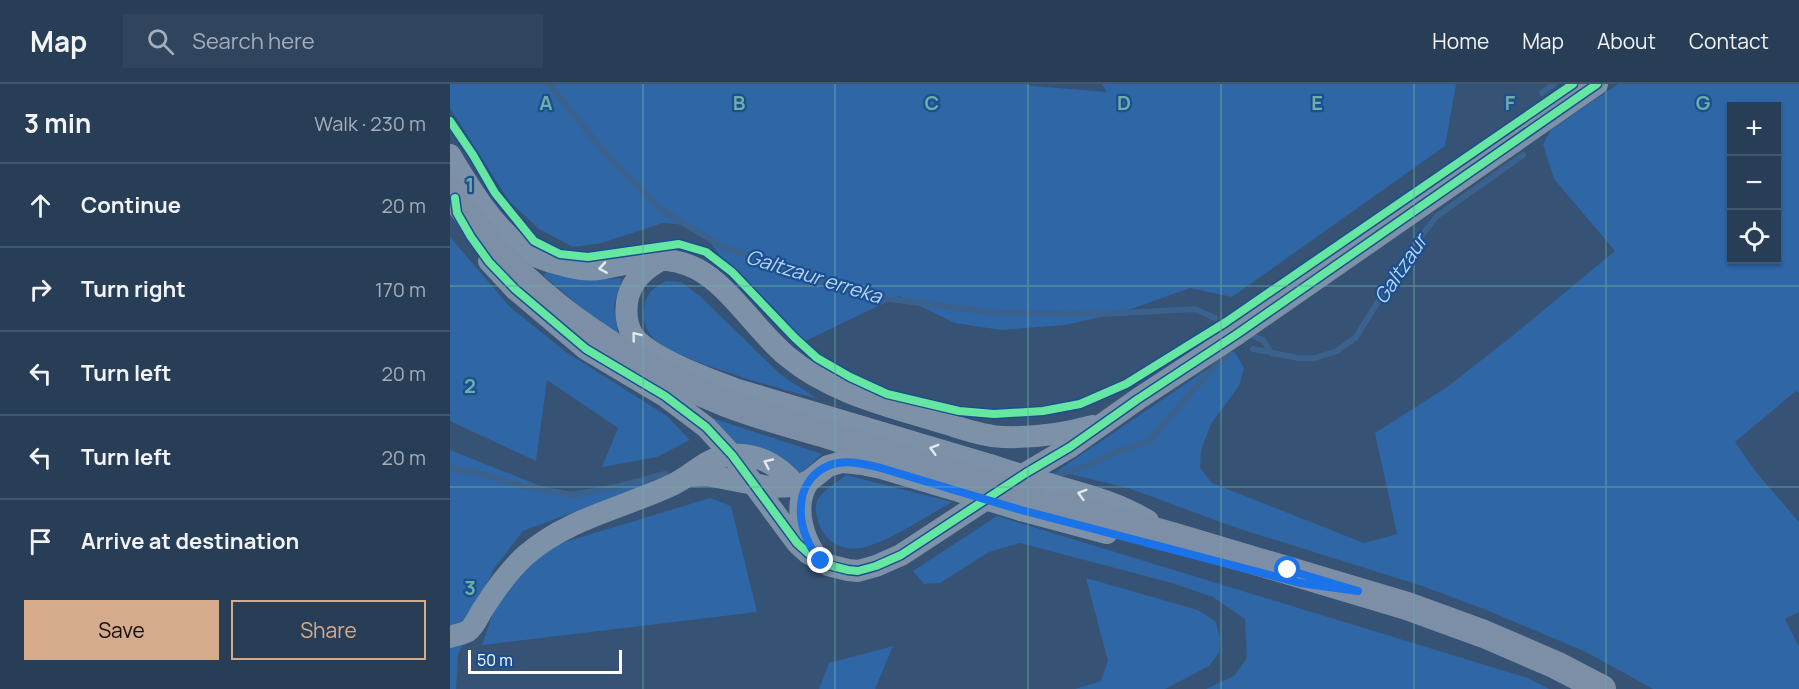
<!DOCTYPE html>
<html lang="en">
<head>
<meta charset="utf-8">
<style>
  body { margin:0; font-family:Manrope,sans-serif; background:#30455d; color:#f1f3f6 }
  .controls { position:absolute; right:18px; top:18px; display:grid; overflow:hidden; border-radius:0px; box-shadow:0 2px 4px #0004 }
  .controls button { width:54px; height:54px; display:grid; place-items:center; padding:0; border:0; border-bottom:2px solid #44576d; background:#283e57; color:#f1f3f6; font:30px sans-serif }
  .scale { position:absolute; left:18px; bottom:15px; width:154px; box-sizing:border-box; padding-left:6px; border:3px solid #fff; border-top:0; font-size:16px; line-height:21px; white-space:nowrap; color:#fff; -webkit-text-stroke:4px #1b4f8f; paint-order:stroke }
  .stop { position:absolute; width:18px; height:18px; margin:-14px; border:4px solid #1a73e8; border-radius:50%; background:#fff }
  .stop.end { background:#1a73e8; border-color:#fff; box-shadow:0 2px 6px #0008 }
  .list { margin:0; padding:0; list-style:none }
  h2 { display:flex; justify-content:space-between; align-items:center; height:78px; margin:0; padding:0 24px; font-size:26px }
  h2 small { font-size:20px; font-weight:400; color:#a5aeba }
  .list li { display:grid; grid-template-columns:39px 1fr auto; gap:18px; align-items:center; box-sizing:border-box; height:84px; padding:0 24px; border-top:2px solid #44576d }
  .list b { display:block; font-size:22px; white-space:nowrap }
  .list em { font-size:20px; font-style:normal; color:#a5aeba }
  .actions { display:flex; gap:12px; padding:18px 24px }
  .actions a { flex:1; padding:14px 0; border:2px solid #d6ab8b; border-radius:0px; text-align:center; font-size:21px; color:#d6ab8b }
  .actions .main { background:#d6ab8b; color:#111 }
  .icon { flex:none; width:33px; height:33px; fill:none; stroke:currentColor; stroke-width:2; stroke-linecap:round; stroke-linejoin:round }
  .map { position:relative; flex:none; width:1349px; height:605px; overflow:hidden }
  header { display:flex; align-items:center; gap:36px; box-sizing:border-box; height:84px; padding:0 30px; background:#283e57; border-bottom:2px solid #44576d }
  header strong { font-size:28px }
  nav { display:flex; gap:33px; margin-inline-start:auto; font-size:21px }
  .search { width:420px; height:54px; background:#30455d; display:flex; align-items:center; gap:15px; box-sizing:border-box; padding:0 21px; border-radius:0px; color:#a5aeba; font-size:22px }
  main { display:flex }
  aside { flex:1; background:#283e57 }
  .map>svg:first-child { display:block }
</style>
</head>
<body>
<header>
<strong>Map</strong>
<div class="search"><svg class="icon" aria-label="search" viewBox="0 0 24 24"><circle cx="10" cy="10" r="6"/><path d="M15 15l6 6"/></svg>Search here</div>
<nav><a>Home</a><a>Map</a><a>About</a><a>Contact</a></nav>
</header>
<main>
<aside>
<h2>3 min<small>Walk · 230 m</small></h2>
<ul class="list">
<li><svg class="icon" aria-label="ahead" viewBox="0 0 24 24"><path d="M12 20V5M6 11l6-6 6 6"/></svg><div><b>Continue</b></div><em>20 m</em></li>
<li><svg class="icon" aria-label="right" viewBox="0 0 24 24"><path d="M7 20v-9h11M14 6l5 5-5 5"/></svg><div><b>Turn right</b></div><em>170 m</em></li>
<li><svg class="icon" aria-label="left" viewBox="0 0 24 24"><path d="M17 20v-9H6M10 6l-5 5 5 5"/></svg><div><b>Turn left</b></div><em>20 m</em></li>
<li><svg class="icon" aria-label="left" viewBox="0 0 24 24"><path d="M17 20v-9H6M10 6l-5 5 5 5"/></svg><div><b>Turn left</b></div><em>20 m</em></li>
<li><svg class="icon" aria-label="arrive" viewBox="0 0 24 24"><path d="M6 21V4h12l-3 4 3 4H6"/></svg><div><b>Arrive at destination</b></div></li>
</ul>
<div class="actions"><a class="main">Save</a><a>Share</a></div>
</aside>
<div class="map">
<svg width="1349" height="605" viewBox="0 0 1349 605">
  <rect width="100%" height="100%" fill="#365274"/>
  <!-- green -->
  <g fill="#2f66a5" fill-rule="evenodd">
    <path d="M0,0h576l7,2 74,6 -5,-8h354l-11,62 -213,151 -42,-9 -67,24 -58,13 -64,5 -46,-7 -56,-27 -102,49 -59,-67 -30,-38 -23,-15 -22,-2 -61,20 -29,4 -34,-18 -30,-28 -59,-93z"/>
    <path d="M1168,0h181v309l-3,-2 -61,51 21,30 43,50v90l-14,7 14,28v42h-146l-67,-37 -102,-43 -65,-24 -182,-57 -109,-40 -71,-17 177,-120 10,17 -5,18 -28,38 -10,26 -1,18 12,15 152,60 33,-9 -22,-101 72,-46 64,-50 104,-86 -61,-72 -11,-35 8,-14zM1282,22h44v154h-44z"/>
    <path d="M0,153l60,70 56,45 101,64 23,24 -33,17 -55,10 16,-39 -71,-48 -11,81 -86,-40z"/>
    <path d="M97,186l48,10 27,-2 -8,27 4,28 -30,-20 -44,-37z"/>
    <path d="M216,197l15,1 19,14 81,79 37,24c-41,-11 -80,-22 -120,-37 -12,-5 -36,-14 -45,-24 -6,-6 -10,-17 -9,-25 1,-19 7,-24 22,-32z"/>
    <path d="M262,334l110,36 -22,20 -63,-27z"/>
    <path d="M0,366l108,43 103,-13 -138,51 -30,39 -35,85 -2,34h-6z"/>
    <path d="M396,391l106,27c-27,15 -58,37 -87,45 -21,6 -41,-5 -47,-26 -2,-8 -4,-14 0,-22 7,-10 19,-17 28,-24z"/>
    <path d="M260,414l21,8 26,106 -275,33 12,-35 21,-33 30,-29z"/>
    <path d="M547,432l531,162 21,11h-343l28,-13 13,-18 -2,-39 -32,-22 -41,-14 -152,-40 -31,9 -49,31 -16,1 -11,-13z"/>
    <path d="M636,494l112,32 18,12 4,16 -1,15 -10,13 -44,23h-90l26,-8 7,-20z"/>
    <path d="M443,562l-18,43h-56l10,-26z"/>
  </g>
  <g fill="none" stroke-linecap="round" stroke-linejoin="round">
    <!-- stream -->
    <g stroke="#3b618d" stroke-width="6">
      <path d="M99,0l57,70 54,55 63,38 151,50 124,16 106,1 91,-5 20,9"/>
      <path d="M1092,9l12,-9"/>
      <path d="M803,252l10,4 9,14"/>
      <path d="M803,265l45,9h17l22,-7 19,-14 54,-87 27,-34 86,-61"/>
      <path d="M0,384l31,6 42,12 50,9 43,-8 49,-13"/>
      <path d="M604,392l30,-9 33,-15 33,-11 17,-21 44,-50 19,-16"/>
    </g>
    <!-- minor -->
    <g stroke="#7d92a8" stroke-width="22">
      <path d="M0,71c20,33 41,69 72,93 10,8 25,13 37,16 14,4 26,7 40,5 36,-6 62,-18 98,0 34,18 60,63 91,88 42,35 97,48 149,64 22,6 43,15 66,16 30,1 60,-3 89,-11"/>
      <path d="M211,176c-16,9 -28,19 -33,37 -3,13 -2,29 6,40 18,22 77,43 104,53l252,75"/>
      <path d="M39,177l26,28 71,60 79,47 41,31 26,28 65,88 11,10 20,12 20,5 10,1 18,-5 25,-11 125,-82 44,-26 68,-48 99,-65 360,-250"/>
      <path d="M238,392l19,-1 62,12 28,-1 12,-5 19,-15 14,-4 20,2 19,4 81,24"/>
      <path d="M358,398c-2,4 -5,9 -6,14 -5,18 2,42 12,57"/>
      <path d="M599,400c34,10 68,18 99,37"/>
      <path d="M571,426l86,23"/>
      <path d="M0,553c5,-2 13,-3 18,-6 6,-4 11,-16 15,-22 12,-19 26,-39 43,-54 42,-37 98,-47 148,-71 20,-10 32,-26 56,-29 31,-3 57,15 72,40"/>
    </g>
    <!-- major -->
    <g stroke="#7d8ea7" stroke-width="28">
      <path d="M0,105c64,101 167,170 276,214 31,12 64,21 96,30 50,16 101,31 152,47"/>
      <path d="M584,414l138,38 235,70 77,28 72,31 46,24"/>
    </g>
    <!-- minor-bridge -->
    <g stroke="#7d92a8" stroke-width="22">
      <path d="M540,381l59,19"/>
      <path d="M512,408l59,18"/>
    </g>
    <!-- major-bridge -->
    <path stroke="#7d8ea7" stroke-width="28" d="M524,396l60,18"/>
    <!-- cycleway casing -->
    <g stroke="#1b4f8f" stroke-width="11">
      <g id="cycleway">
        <path d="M0,37l23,34 22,38 39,48 26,13 28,3 91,-13 27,8 26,20 63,66 22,20 33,19 37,17 72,17 35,3 49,-3 37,-7 46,-20 100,-62 347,-238"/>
        <path d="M5,114l2,15 14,24 18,25 26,27 71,60 79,47 41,31 26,28 65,88 11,10 20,12 20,5 10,1 18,-5 25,-11 125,-82 44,-26 68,-48 99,-65 360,-250"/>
      </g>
    </g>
    <!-- cycleway -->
    <use href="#cycleway" stroke="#66e7a1" stroke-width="8"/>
  </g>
  <!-- one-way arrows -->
  <defs><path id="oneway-chevron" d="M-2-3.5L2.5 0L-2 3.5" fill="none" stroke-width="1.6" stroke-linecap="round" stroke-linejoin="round" transform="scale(1.5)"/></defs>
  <g stroke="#e5e9ee">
    <use href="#oneway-chevron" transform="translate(153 184) rotate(171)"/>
    <use href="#oneway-chevron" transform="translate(186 252) rotate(-128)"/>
    <use href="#oneway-chevron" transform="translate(484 365) rotate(-164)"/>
    <use href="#oneway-chevron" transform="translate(318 379) rotate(-155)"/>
    <use href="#oneway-chevron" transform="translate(632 410) rotate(-164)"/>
  </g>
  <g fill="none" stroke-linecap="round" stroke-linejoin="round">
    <!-- route -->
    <path stroke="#1a73e8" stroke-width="8" d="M371,477c-25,-27 -32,-79 9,-96 16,-6 35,-1 51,3l140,42 279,73 58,8 -70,-21"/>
  </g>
  <!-- grid -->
  <path fill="none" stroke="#6fada8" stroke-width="1.5" stroke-opacity="0.55" d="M193,0v605M385,0v605M578,0v605M771,0v605M964,0v605M1156,0v605M0,202h1349M0,403h1349"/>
  <g text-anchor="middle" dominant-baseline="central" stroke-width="4.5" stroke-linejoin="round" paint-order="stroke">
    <!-- water labels -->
    <g font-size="20" font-style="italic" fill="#b5d3f5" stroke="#1b4f8f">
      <text transform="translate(950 185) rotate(-56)">Galtzaur</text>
      <text transform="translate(364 192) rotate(17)">Galtzaur erreka</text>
    </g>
  </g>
  <g font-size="20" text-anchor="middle" font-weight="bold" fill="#6fada8" stroke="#1b4f8f" stroke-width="4.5" stroke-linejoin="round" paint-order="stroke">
    <text x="96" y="26">A</text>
    <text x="289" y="26">B</text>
    <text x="482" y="26">C</text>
    <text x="674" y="26">D</text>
    <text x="867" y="26">E</text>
    <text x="1060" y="26">F</text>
    <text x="1253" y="26">G</text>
    <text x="20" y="108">1</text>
    <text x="20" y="309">2</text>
    <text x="20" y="511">3</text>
  </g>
</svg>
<div class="controls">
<button>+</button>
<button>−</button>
<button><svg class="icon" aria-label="locate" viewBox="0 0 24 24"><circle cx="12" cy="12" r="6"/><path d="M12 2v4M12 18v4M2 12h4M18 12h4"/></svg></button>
</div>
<div class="scale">50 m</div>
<div class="stop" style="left:838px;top:486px"></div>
<div class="stop end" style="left:371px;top:477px"></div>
</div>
</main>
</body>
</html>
